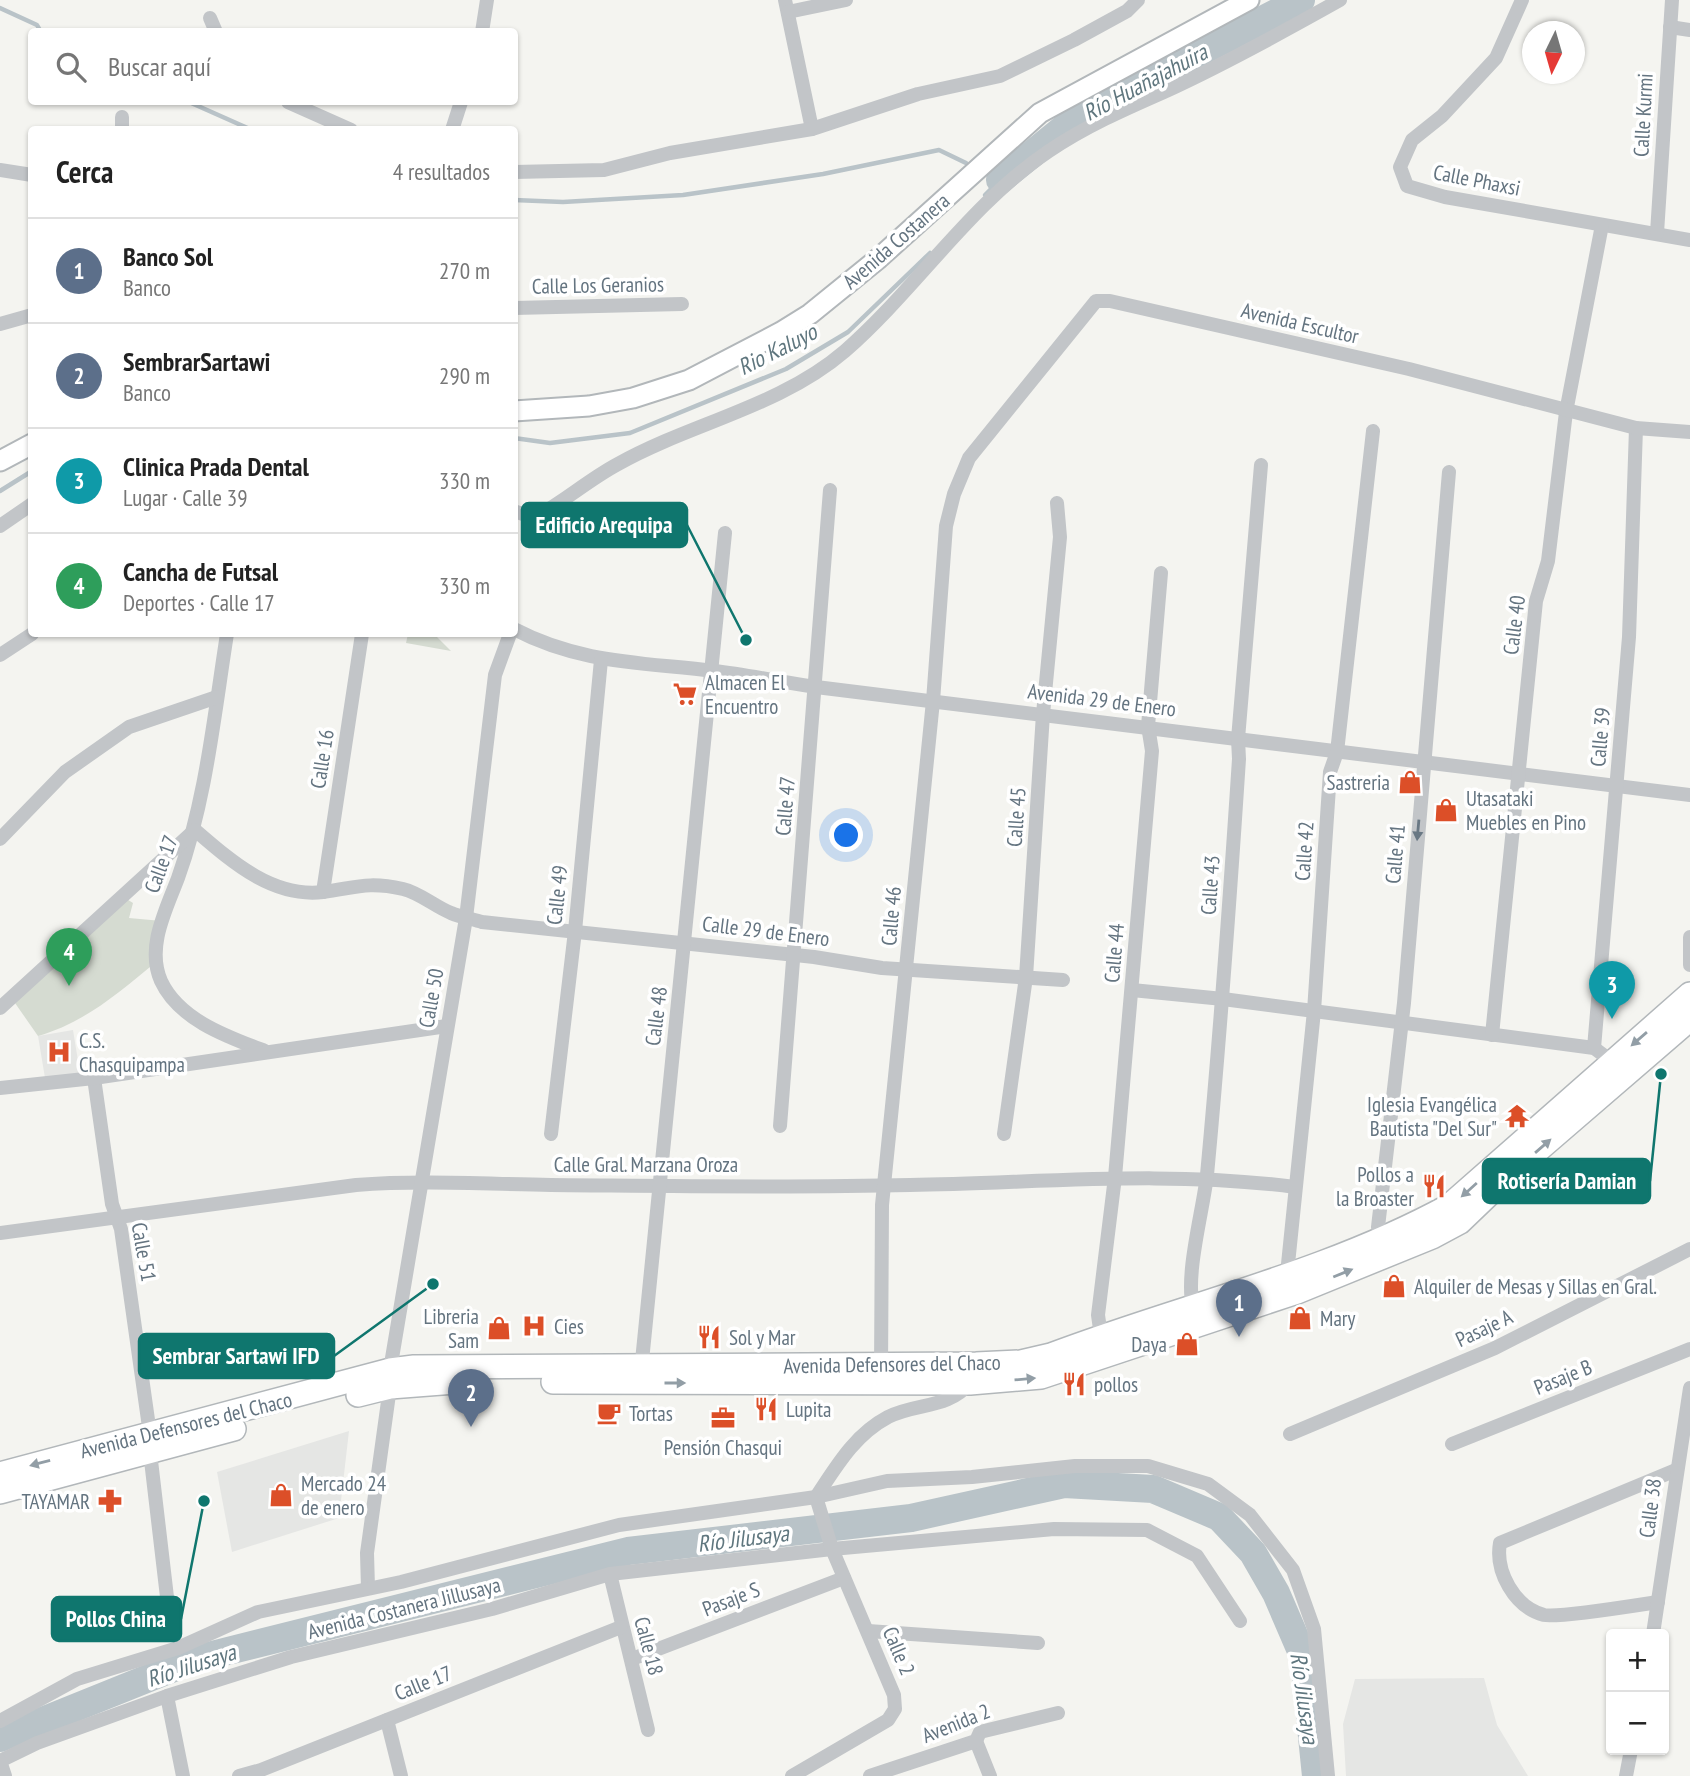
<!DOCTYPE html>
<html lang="es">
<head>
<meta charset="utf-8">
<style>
  body { margin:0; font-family:"PT Sans Narrow",sans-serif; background:#f2f2f2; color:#222 }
  .controls { position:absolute; right:21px; bottom:21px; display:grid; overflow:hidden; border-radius:7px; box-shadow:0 2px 5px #0004 }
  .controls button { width:63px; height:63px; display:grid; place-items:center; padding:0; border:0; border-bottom:2px solid #e0e0e0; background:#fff; color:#222; font:35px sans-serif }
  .compass { position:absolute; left:1522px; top:21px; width:63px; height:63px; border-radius:50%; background:#fff; box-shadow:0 2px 5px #0004; rotate:185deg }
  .you { position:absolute; left:847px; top:836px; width:24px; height:24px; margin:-18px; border:5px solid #fff; border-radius:50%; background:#1a73e8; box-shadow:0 0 0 10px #1a73e833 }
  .badge { display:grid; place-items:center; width:46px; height:46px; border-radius:50%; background:#1a73e8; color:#fff; font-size:23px; font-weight:700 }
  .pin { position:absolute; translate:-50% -58px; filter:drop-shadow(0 2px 4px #0008) }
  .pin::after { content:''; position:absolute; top:37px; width:24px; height:21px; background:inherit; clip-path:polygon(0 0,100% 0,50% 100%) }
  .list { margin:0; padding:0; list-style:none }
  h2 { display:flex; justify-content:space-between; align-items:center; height:91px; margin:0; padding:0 28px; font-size:30px }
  h2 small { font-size:23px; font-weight:400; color:#767676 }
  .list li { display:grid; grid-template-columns:46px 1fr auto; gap:21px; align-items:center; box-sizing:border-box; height:105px; padding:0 28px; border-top:2px solid #e0e0e0 }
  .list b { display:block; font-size:26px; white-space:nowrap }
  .list p { margin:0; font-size:23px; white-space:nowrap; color:#767676 }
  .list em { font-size:23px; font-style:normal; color:#767676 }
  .icon { flex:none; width:38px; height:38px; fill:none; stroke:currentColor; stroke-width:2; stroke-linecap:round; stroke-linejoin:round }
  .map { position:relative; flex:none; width:1690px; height:1776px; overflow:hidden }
  .search { position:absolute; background:#fff; box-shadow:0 2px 5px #0004; left:28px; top:28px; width:490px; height:77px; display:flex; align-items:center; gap:18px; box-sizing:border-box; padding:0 24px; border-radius:7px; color:#767676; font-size:26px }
  .panel { position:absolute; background:#fff; box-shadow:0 2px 5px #0004; left:28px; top:126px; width:490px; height:511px; border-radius:7px }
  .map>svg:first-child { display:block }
</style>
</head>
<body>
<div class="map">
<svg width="1690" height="1776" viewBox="0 0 1690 1776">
  <rect width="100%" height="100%" fill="#f4f4f0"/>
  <!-- built -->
  <g fill="#e5e6e4">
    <path d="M73,1030l7,43 -35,5 -7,-42z"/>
    <path d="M349,1431l-10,87 -107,34 -15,-80z"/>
    <path d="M1484,1678l13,47 31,51h-182l-3,-52 12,-45z"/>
  </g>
  <!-- green -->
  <g fill="#d5dbd1">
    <path d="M408,634h26l17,17 -45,-8z"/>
    <path d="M125,898l8,5 -4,15 33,3 -6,41c-36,30 -72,61 -118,74l-23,-33z"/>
  </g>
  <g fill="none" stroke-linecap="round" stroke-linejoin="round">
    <!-- stream -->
    <g stroke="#b9c3c8" stroke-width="4.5">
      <path d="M0,8l37,17 4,7"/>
      <path d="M189,102l63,28"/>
      <path d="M985,195l15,-15 -10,-5"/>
      <path d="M514,200l49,2 120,-7 140,-21 116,-24 27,13"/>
      <path d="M514,438l36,5 80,-10 156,-64 62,-37 82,-79"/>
      <path d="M0,491l32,-20"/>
    </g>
    <!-- river -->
    <g stroke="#b9c3c8" stroke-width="28">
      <path d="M1000,180l84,-68 217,-112"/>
      <path d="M0,1738l196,-79 432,-108 283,-33 153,-34 89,5 66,28 34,36 23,40 28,65 12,118"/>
    </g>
    <!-- secondary casing -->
    <g stroke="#b2b7ba" stroke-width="23">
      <g id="secondary">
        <path d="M514,411l75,-5 44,-8 56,-18 92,-48 29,-18 69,-56 161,-145 209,-113"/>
        <path d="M0,461l32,-17"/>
      </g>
    </g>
    <!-- primary casing -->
    <g stroke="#b2b7ba" stroke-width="26">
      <g id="primary">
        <path d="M553,1382l417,1 71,-6 256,-85 135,-55 28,-15 48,-46 182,-157"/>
        <path d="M358,1395l32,-8 65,-5"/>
        <path d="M0,1474l390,-104 24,-3 562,-3 45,-2 30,-7c132,-50 273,-81 398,-149l241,-212"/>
        <path d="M0,1492l234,-63"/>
      </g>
    </g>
    <!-- minor -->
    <g stroke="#c2c5c8" stroke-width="14">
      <path d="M785,0l27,129"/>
      <path d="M1522,0l-26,58 -54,58 -30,24 -12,27 7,19 38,11 245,43"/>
      <path d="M788,12l58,-12"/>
      <path d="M210,18l6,14"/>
      <path d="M1670,27l20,3"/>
      <path d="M482,32l5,-32"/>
      <path d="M288,102l63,28"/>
      <path d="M122,130v-13"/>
      <path d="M452,130l9,-28"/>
      <path d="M0,170l32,5"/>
      <path d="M514,172l90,-2 66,-17 142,-24 106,-35 82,-18 74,-36 53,-29 11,-11"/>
      <path d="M1657,233l15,-233"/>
      <path d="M514,308l168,-4"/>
      <path d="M0,324l32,-9"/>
      <path d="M514,511l20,7c30,-16 54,-38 84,-54 73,-41 162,-57 227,-113 71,-62 124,-146 204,-200 37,-25 76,-42 117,-60 59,-27 117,-59 174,-91"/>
      <path d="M0,526l32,-22"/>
      <path d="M514,629c67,35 128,33 200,42 34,4 68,11 102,16l874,108"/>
      <path d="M227,634c-13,82 -21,166 -49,244 -12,32 -32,69 -17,103 18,39 67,56 104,70"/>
      <path d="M0,655l32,-21"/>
      <path d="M0,839l65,-67 64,-45 88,-30"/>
      <path d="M323,892l39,-258"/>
      <path d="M1690,937v28"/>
      <path d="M1132,990l91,9 371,49 24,18"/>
      <path d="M0,1008l195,-178c36,31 77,68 128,62 32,-4 44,-11 80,-3 17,4 31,17 48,24 9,4 21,6 31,9l332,35 68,11 181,12"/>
      <path d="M1492,1035l44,-434 12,-40 18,-149 36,-187"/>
      <path d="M1594,1048l35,-411 7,-209"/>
      <path d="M94,1078l18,126 9,25 29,205"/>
      <path d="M0,1088l94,-10 353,-52"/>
      <path d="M780,1126l50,-636"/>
      <path d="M551,1134l24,-203 26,-271"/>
      <path d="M1004,1134l22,-157 17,-263 17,-177 -3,-34"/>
      <path d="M0,1233l356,-48c65,-5 130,-1 195,0 120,1 240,3 359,0 129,-2 256,-15 385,2"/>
      <path d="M1382,1238l-4,-11 26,-224 45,-531"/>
      <path d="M1291,1275l-3,-11 26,-253 16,-239 7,-20 36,-321"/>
      <path d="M1193,1307c-8,-33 10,-96 14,-132 13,-139 23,-278 32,-416l-1,-20 23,-274"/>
      <path d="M1101,1336l-3,-21 17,-138 37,-426 -4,-25 13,-153"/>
      <path d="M390,1370l76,-452 29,-243 15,-41"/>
      <path d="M641,1371l84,-838"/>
      <path d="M881,1371l1,-166 51,-504 13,-175 8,-32 15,-36 127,-157h14l299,68 227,59 54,4"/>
      <path d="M1290,1434l205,-86 195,-99"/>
      <path d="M1452,1444l238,-95"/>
      <path d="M150,1452l17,145"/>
      <path d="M610,1574l38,156"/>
      <path d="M368,1588l-1,-35 23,-166"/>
      <path d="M1658,1602c-20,3 -99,16 -114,13 -30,-8 -49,-44 -44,-72l176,-73"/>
      <path d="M868,1631l170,12"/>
      <path d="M1653,1634l37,-246"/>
      <path d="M632,1659l212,-81"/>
      <path d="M167,1696l16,80"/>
      <path d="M387,1720l14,56"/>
      <path d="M0,1721l77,-42 101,-31 80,-36 143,-30 218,-57 197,-28 71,-16 85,-4 103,-11h73l60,18 42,31 43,55 21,59 14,147"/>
      <path d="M976,1741l14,35"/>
      <path d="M0,1761l37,-18 130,-47 124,-39 201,-48 118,-35 222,-25 222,-20 93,1 50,26 43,65"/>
      <path d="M0,1761l5,15"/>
      <path d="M239,1776l22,-6 360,-143"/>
      <path d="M792,1776l96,-56 7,-11 -1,-14 -62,-146 -16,-52c20,-30 38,-62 72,-80 30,-15 59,-7 83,-35"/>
      <path d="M870,1776l106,-35 4,-9 78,-19"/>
      <path d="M1626,1776l5,-26"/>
    </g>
    <!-- secondary -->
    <use href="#secondary" stroke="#fff" stroke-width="19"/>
    <!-- primary -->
    <use href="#primary" stroke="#fff" stroke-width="23"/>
  </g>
  <!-- one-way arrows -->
  <defs><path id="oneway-solid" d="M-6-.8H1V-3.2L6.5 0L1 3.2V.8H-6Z" transform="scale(1.75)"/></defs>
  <use fill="#697884" href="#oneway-solid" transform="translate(1418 830) rotate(95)"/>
  <g fill="#929ea6">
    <use href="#oneway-solid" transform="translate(1639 1039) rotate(139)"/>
    <use href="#oneway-solid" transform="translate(1543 1146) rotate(-41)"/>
    <use href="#oneway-solid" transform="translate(1469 1190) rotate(138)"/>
    <use href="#oneway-solid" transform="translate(1343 1273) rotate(-22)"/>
    <use href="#oneway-solid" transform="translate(1025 1379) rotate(-5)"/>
    <use href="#oneway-solid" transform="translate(675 1383)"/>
    <use href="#oneway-solid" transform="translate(40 1463) rotate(165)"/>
  </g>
  <!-- icons -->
  <defs>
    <g id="supermarket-bare" transform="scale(1.89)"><path d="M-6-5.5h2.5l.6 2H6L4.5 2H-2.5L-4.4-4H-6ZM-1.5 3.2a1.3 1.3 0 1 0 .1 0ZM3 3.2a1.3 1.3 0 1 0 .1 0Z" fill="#dc4f28" stroke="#fff" stroke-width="2.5" paint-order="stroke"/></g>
    <g id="shop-bare" transform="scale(1.89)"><path d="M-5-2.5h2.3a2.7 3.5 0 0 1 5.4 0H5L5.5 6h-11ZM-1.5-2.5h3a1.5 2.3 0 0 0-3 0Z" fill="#dc4f28" stroke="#fff" stroke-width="2.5" paint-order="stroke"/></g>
    <g id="hospital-bare" transform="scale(1.89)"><path d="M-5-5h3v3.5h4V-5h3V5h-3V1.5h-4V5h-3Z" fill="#dc4f28" stroke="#fff" stroke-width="2.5" paint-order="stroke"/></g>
    <g id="temple-bare" transform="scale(1.89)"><path d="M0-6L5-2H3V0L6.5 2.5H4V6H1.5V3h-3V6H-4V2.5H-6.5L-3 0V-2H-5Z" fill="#dc4f28" stroke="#fff" stroke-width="2.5" paint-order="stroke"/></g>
    <g id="restaurant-bare" transform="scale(1.89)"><path d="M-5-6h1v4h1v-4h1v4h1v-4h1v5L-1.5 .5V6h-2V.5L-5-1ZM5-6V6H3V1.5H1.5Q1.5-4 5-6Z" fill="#dc4f28" stroke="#fff" stroke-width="2.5" paint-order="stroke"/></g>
    <g id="cafe-bare" transform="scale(1.89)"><path d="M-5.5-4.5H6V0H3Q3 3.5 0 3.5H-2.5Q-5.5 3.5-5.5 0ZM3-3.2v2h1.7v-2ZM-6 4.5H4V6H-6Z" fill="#dc4f28" stroke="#fff" stroke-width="2.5" paint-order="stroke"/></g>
    <g id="office-bare" transform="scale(1.89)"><path d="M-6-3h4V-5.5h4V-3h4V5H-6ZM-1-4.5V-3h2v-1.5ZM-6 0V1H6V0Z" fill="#dc4f28" stroke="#fff" stroke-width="2.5" paint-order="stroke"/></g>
    <g id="pharmacy-bare" transform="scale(1.89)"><path d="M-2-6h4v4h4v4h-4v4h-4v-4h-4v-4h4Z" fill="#dc4f28" stroke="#fff" stroke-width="2.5" paint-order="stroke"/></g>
  </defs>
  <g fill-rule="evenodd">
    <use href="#supermarket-bare" x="685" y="694"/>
    <use href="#shop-bare" x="1410" y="782"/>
    <use href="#shop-bare" x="1446" y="810"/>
    <use href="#hospital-bare" x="59" y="1052"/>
    <use href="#temple-bare" x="1517" y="1116"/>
    <use href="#restaurant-bare" x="1434" y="1186"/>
    <use href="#shop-bare" x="1394" y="1286"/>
    <use href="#shop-bare" x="1300" y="1318"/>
    <use href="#hospital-bare" x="534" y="1326"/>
    <use href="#shop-bare" x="499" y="1328"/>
    <use href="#restaurant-bare" x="709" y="1337"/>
    <use href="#shop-bare" x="1187" y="1344"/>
    <use href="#restaurant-bare" x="1074" y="1384"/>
    <use href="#restaurant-bare" x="766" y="1409"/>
    <use href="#cafe-bare" x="609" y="1413"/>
    <use href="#office-bare" x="723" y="1418"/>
    <use href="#shop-bare" x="281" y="1495"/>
    <use href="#pharmacy-bare" x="110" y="1501"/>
  </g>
  <g text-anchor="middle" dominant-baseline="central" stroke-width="7" stroke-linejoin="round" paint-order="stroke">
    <!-- street labels -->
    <g font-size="21" fill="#647480" stroke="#fff">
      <text transform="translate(1643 115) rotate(-87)">Calle Kurmi</text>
      <text transform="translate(1477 180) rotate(11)">Calle Phaxsi</text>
      <text transform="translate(896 241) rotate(-41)">Avenida Costanera</text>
      <text transform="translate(598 285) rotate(-1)">Calle Los Geranios</text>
      <text transform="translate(1300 323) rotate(13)">Avenida Escultor</text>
      <text transform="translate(1514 625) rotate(-83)">Calle 40</text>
      <text transform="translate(1102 700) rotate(7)">Avenida 29 de Enero</text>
      <text transform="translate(1600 737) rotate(-85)">Calle 39</text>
      <text transform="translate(322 759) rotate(-81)">Calle 16</text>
      <text transform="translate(785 806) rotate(-85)">Calle 47</text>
      <text transform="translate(1016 817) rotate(-86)">Calle 45</text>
      <text transform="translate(1304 851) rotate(-86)">Calle 42</text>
      <text transform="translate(1395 854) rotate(-85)">Calle 41</text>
      <text transform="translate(161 864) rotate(-70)">Calle 17</text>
      <text transform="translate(1210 885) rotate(-86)">Calle 43</text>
      <text transform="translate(557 895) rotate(-84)">Calle 49</text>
      <text transform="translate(891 916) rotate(-85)">Calle 46</text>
      <text transform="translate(766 931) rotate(7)">Calle 29 de Enero</text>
      <text transform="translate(1114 953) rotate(-85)">Calle 44</text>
      <text transform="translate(431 998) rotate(-80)">Calle 50</text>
      <text transform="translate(656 1016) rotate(-83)">Calle 48</text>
      <text x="646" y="1164">Calle Gral. Marzana Oroza</text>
      <text transform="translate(144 1252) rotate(80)">Calle 51</text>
      <text transform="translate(1484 1328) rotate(-25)">Pasaje A</text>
      <text transform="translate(892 1364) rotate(-1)">Avenida Defensores del Chaco</text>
      <text transform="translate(1563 1377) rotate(-22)">Pasaje B</text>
      <text transform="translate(186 1425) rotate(-14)">Avenida Defensores del Chaco</text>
      <text transform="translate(1650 1508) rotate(-83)">Calle 38</text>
      <text transform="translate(731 1599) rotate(-21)">Pasaje S</text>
      <text transform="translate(404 1608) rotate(-14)">Avenida Costanera Jillusaya</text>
      <text transform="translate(649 1646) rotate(75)">Calle 18</text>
      <text transform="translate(899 1651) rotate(67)">Calle 2</text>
      <text transform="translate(423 1683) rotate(-22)">Calle 17</text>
      <text transform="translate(956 1723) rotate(-22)">Avenida 2</text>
    </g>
    <!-- poi labels -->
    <g font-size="21" fill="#647480" stroke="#fff" text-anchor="start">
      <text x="705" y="682">Almacen El<tspan x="705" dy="24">Encuentro</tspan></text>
      <text x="1390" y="782" text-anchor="end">Sastreria</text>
      <text x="1466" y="798">Utasataki<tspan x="1466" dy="24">Muebles en Pino</tspan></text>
      <text x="79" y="1040">C.S.<tspan x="79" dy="24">Chasquipampa</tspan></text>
      <text x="1497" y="1104" text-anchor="end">Iglesia Evangélica<tspan x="1497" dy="24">Bautista "Del Sur"</tspan></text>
      <text x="1414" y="1174" text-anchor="end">Pollos a<tspan x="1414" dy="24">la Broaster</tspan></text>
      <text x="1414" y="1286">Alquiler de Mesas y Sillas en Gral.</text>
      <text x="479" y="1316" text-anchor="end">Libreria<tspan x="479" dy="24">Sam</tspan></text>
      <text x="1320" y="1318">Mary</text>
      <text x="554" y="1326">Cies</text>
      <text x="729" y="1337">Sol y Mar</text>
      <text x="1167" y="1344" text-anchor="end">Daya</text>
      <text x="1094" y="1384">pollos</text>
      <text x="786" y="1409">Lupita</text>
      <text x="629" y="1413">Tortas</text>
      <text x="723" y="1447" text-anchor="middle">Pensión Chasqui</text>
      <text x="301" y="1483">Mercado 24<tspan x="301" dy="24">de enero</tspan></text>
      <text x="90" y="1501" text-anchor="end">TAYAMAR</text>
    </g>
    <!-- water labels -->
    <g font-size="23" font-style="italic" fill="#5f767e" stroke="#fff">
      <text transform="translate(1145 82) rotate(-28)">Río Huañajahuira</text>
      <text transform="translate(777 349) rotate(-27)">Rio Kaluyo</text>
      <text transform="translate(743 1538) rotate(-7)">Río Jilusaya</text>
      <text transform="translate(191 1665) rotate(-18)">Río Jilusaya</text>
      <text transform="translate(1305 1698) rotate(82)">Río Jilusaya</text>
    </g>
  </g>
  <!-- callouts -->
  <path fill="none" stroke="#0f766e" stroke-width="2.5" d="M746 640L687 525M1661 1074L1650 1181M433 1284L334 1356M204 1501L181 1619"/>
  <g fill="#0f766e" stroke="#fff" stroke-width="2.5">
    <circle cx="746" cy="640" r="7"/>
    <circle cx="1661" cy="1074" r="7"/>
    <circle cx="433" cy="1284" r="7"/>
    <circle cx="204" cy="1501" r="7"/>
  </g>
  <g fill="#0f766e" stroke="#0f766e" stroke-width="2.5">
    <rect x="522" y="503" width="165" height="44" rx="7"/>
    <rect x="1483" y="1159" width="167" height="44" rx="7"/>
    <rect x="139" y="1334" width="195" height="44" rx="7"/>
    <rect x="52" y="1597" width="129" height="44" rx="7"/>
  </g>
  <g font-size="23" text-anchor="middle" font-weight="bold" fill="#fff">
    <text x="604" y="533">Edificio Arequipa</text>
    <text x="1567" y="1189">Rotisería Damian</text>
    <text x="236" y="1364">Sembrar Sartawi IFD</text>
    <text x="116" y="1627">Pollos China</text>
  </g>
</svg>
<div class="controls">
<button>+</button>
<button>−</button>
</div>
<svg class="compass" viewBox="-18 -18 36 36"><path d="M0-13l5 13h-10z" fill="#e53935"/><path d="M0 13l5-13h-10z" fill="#767676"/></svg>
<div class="you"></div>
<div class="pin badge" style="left:1239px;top:1337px;background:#5c6f8a">1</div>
<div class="pin badge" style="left:471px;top:1427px;background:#5c6f8a">2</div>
<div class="pin badge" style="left:1612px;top:1019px;background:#0f9aa8">3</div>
<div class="pin badge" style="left:69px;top:986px;background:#2e9e5b">4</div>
<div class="search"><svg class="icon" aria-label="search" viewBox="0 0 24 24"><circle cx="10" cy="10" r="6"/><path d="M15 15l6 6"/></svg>Buscar aquí</div>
<section class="panel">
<h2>Cerca<small>4 resultados</small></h2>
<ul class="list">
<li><span class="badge" style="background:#5c6f8a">1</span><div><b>Banco Sol</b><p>Banco</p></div><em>270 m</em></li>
<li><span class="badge" style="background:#5c6f8a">2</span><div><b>SembrarSartawi</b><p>Banco</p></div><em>290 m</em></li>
<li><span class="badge" style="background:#0f9aa8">3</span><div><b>Clinica Prada Dental</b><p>Lugar · Calle 39</p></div><em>330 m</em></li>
<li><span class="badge" style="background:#2e9e5b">4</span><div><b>Cancha de Futsal</b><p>Deportes · Calle 17</p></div><em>330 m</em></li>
</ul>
</section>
</div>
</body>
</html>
